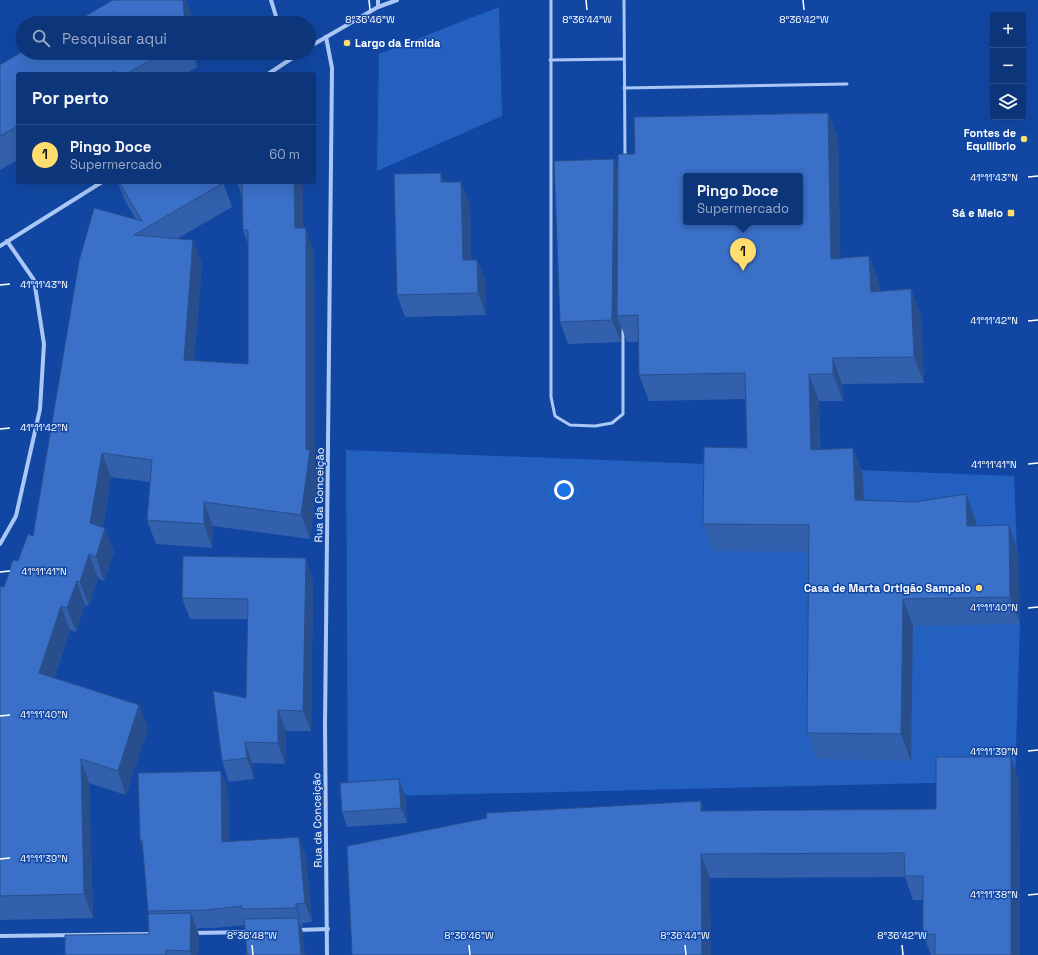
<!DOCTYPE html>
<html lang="pt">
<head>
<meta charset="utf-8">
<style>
  body { margin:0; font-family:"Space Grotesk",sans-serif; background:#1b4081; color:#f1f3f6 }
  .controls { position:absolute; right:12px; top:12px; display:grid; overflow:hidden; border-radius:4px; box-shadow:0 4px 16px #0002 }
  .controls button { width:36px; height:36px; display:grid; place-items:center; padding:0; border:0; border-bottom:1px solid #2d508b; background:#0d357a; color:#f1f3f6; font:20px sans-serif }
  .you { position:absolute; left:564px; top:490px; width:14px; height:14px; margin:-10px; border:3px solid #fff; border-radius:50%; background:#1a73e8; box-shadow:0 0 0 6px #1a73e833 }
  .badge { display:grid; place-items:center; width:26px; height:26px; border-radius:50%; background:#ffde6e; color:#111; font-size:13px; font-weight:700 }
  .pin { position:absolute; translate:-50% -33px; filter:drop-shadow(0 1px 2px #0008) }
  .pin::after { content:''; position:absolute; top:21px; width:14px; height:12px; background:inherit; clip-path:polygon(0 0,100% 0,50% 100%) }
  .popup { position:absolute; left:683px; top:173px; width:120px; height:52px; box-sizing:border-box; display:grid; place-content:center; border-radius:4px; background:#0d357a; filter:drop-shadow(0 1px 3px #0005); font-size:13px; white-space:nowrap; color:#9aabc7 }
  .popup b { font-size:15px; color:#f1f3f6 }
  .popup::after { content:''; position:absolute; left:50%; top:100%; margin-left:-8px; border:8px solid transparent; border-top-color:#0d357a }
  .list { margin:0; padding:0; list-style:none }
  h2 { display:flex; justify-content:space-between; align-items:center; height:52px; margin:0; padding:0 16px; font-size:17px }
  h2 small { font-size:13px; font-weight:400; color:#9aabc7 }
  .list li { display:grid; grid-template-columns:26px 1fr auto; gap:12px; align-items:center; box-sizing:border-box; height:60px; padding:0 16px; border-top:1px solid #2d508b }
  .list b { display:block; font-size:15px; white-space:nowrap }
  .list p { margin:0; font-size:13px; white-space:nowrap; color:#9aabc7 }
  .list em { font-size:13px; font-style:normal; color:#9aabc7 }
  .icon { flex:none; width:22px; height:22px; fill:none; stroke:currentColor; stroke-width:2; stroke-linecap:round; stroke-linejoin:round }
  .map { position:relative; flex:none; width:1038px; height:955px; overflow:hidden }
  .search { position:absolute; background:#0d357a; box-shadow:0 4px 16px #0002; left:16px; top:16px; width:300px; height:44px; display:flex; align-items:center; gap:10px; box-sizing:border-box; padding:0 14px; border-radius:22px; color:#9aabc7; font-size:15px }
  .panel { position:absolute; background:#0d357a; box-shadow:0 4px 16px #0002; left:16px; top:72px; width:300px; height:112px; border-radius:4px }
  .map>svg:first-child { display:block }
</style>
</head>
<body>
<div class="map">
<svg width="1038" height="955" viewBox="0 0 1038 955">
  <rect width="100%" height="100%" fill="#1147a2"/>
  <!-- green -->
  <g fill="#2360c0">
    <path d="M499,7l3,109 -125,55 2,-117z"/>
    <path d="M346,450l668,26 6,148 -5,157 -667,16z"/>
  </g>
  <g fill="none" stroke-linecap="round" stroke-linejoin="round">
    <!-- lane -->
    <g stroke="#aac7f5" stroke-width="3">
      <path d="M551,0v397l4,19 15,9 25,1 17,-3 11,-9v-85"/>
      <path d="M624,0l1,157"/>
      <path d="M550,60l74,-1"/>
      <path d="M624,88l223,-4"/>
    </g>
    <!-- street -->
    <g stroke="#aac7f5" stroke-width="4">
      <path d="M271,0l7,23"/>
      <path d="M378,0v7"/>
      <path d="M326,37l6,31 -7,658 2,229"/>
      <path d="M309,47l69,-40 19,-7"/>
      <path d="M268,74l32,-21"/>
      <path d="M0,246l102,-64"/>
      <path d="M0,544l16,-28 24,-107 4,-65 -10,-64 -27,-39"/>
      <path d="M298,930l30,-1"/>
      <path d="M194,933l56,-1"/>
      <path d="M0,936l154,-2"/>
    </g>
  </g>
  <!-- wall -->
  <g fill="#3260ac">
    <path d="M23,53h172l2,14 -12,7h-167v86l-18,10v-105z"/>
    <path d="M828,113l10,26 2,119 29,-2 10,27 1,8 31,-2 10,27 3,67 -82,1 1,17h-24l1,49 33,-2 10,27 1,26 51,1 51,-8 10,27v5l42,26 2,72 -107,2 -2,135 -94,-2 -10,-26 2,-181 -96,-1 -10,-27 44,-76 -1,-49 -97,2 -10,-26v-33h-12l-6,-16v16l-53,2 -8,-22 58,-151z"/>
    <path d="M118,182h105l9,25 -54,31 24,26 -8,97 54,3v-120l-5,-14 -1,-33 -5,-15h66v46l11,24 1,212 3,10 -8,65 -97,-13 -1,22 -56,-4 -9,-24 3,-38 -39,-5 -8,50 11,25 -10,29 -6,-3 -9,28 -4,-1 -9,27 -6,-2 -16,48 85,27 9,24 -22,66 -37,-12 4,135 -93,2v-334l4,1 29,-51 103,-317 -11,-18z"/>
    <path d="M470,204l1,56h6l9,22v33l-81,2 -8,-22z"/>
    <path d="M313,579l-2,152h-25l-1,33 -33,-1 2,16 -25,3 -7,-21 24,-63 2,-79h-58l-8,-21z"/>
    <path d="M1011,757l8,24 1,174h-89l-8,-21v-34h-10l-8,-23 -195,1 -358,77 349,-154 3,10 232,-2z"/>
    <path d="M399,779l6,16 2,28 -60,4 -5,-15z"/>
    <path d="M228,789l1,53 77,14 6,66 -10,1 1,3h-2l2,7 -59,-8 -30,3h-17l2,7 -1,20h-135h2l84,-21v-20l-1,-3 -5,-62 -3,-9z"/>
  </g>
  <!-- shaded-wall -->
  <g fill="#294e8c">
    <path d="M183,0h3l6,16v7h-7z"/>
    <path d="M192,53h3l2,14z"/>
    <path d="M828,113l10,26 3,147 -10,-27z"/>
    <path d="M614,159l8,22 -5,135 4,10v16l-9,-22z"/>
    <path d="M441,173l8,22 -8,-13z"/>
    <path d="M294,182h9v70l-8,-24z"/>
    <path d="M461,182l9,22 1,79 -8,-23z"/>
    <path d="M306,228l8,24 1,212 3,10 -8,65 -9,-24 5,-66z"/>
    <path d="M193,240l9,24 -10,120 -8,-24z"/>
    <path d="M869,256l10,27 2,35 -10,-26z"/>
    <path d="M477,260l9,22v33l-8,-22z"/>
    <path d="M911,289l10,27 3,67 -10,-26z"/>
    <path d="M833,358l9,26 1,17 -10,-27z"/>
    <path d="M809,374l10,27 1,76 -9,-27z"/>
    <path d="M853,448l10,27 2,52 -10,-27z"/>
    <path d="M102,453l9,24 -11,68 5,-17 9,24 -10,29 -8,-24 -6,-34z"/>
    <path d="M966,494l10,27 1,32 -10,-27z"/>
    <path d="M204,502l9,24 -1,22 -8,-24z"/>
    <path d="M1009,525l9,27 2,72 -10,-27z"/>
    <path d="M89,554l9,24 -9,28 -9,-24z"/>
    <path d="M306,558l7,21 -2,152 -8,-20z"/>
    <path d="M77,581l8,24 -9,27 -9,-24z"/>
    <path d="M903,599l10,27 -2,135 -10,-27z"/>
    <path d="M61,606l9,24 -23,67 -8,-24z"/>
    <path d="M139,705l9,24 -22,66 -8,-24z"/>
    <path d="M278,710l8,21 -1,33 -7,-21z"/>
    <path d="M245,742l7,21 2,16 -7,-21z"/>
    <path d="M1011,757l8,24 1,174h-9z"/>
    <path d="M81,759l8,24 4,135 -9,-24z"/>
    <path d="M221,771l7,18 1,72 -7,-19z"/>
    <path d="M399,779l6,16 2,28 -6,-15z"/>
    <path d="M701,801l9,24 -9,-14z"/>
    <path d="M299,837l7,19 6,66 -7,-19z"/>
    <path d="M701,854l9,24 1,77h-9z"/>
    <path d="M296,904l6,19 1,3 -7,-18z"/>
    <path d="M191,913l8,22 -1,20h-7l-1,-4z"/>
    <path d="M298,918l5,15 2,22h-4z"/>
  </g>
  <!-- building -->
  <g fill="#3a70c8" stroke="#294e8c" fill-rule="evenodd">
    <path d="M113,0h70l2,23h-112z"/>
    <path d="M23,51v2h140l-37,21h-9l-2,-3 -6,3h-91v52l-18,10v-71z"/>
    <path d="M828,113l3,146 38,-3 2,36 40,-3 3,68 -81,1v16h-24l2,76 42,-2 2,52 60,2 51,-8 1,32 42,-1 1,72 -107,2 -2,135 -94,-1 2,-208 -106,-1 1,-77 43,1 -2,-75 -106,2 -1,-60 -21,1 1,-162h17l-1,-37zM686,176h114v46h-114z"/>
    <path d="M614,159l-2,161 -52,2 -6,-161z"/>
    <path d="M441,173v9h20l2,78h14l1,33 -81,2 -3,-121z"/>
    <path d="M119,182h104v1l-89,52 59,5 -9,120 64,4v-134h-5l-1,-48h52l1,46h11v221l4,1 -9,65 -97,-13v22l-57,-4 5,-60 -50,-7 -12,70 15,5 -9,29 -7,-3 -9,28 -3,-1 -10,27 -6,-2 -22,67 100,32 -21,66 -37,-12 3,135 -84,2v-310l4,1 9,-27 5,1 10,-27 5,2 46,-275 15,-53 48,13z"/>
    <path d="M183,556l123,2 -3,153 -25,-1v33l-33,-1 2,16 -25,3 -9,-70 33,7 2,-99 -66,-1z"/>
    <path d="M936,757h75v198h-76v-21h-12v-58h-18l-1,-23 -203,1 1,101h-350l-5,-109 140,-28 -1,-5 215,-12v10l235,-2z"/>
    <path d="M221,771l1,71 77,-5 6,66 -9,1v4l-54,1v-3l-35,4 -59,1 -6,-71h-2l-2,-67z"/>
    <path d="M399,779l2,29 -59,4 -2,-29z"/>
    <path d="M191,913l-1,38 -24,-1v5h-103h2v-20l84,-1 -1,-20z"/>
    <path d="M298,918l3,37h-54l-3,-36z"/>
  </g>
  <!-- ticks -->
  <path fill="none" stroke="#fff" stroke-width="1.5" d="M369,0l1,10M586,0l1,10M803,0l1,10M1028,177l10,-1M0,285l10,-1M1028,321l10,-1M0,429l10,-1M1028,464l10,-1M0,572l10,-1M1028,608l10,-1M0,716l10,-1M1028,751l10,-1M0,859l10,-1M1028,895l10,-1M252,945l1,10M469,945l1,10M685,945l1,10M902,945l1,10"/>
  <!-- markers -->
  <g fill="#ffde6e" stroke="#1147a2" stroke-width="1.5">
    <circle cx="347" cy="43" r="4"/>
    <circle cx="1024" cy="139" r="4"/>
    <rect x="1007" y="209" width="8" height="8" rx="2"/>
    <circle cx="979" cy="588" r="4"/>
  </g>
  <g text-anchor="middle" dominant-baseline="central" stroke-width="3" stroke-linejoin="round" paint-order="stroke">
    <!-- poi labels -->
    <g font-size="11" font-weight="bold" fill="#fff" stroke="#1147a2" text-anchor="end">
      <text x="355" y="43" text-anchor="start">Largo da Ermida</text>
      <text x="1016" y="133">Fontes de<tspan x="1016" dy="13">Equilíbrio</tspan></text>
      <text x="1003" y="213">Sá e Melo</text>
      <text x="971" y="588">Casa de Marta Ortigão Sampaio</text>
    </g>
    <!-- street labels -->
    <g font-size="11" fill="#fff" stroke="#1147a2">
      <text transform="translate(319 495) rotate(-89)">Rua da Conceição</text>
      <text transform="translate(317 820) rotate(-91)">Rua da Conceição</text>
    </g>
  </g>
  <g font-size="10" text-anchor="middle" fill="#fff" stroke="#1147a2" stroke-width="3" stroke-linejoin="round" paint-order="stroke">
    <text x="370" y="23">8°36'46"W</text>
    <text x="587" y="23">8°36'44"W</text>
    <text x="804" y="23">8°36'42"W</text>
    <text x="994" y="181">41°11'43"N</text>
    <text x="44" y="288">41°11'43"N</text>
    <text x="994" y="324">41°11'42"N</text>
    <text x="44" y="431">41°11'42"N</text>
    <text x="994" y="468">41°11'41"N</text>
    <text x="44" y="575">41°11'41"N</text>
    <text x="994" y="611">41°11'40"N</text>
    <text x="44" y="718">41°11'40"N</text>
    <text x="994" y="755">41°11'39"N</text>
    <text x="44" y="862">41°11'39"N</text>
    <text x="994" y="898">41°11'38"N</text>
    <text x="252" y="939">8°36'48"W</text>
    <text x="469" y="939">8°36'46"W</text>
    <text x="685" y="939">8°36'44"W</text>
    <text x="902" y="939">8°36'42"W</text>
  </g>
</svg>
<div class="controls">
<button>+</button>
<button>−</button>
<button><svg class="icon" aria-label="layers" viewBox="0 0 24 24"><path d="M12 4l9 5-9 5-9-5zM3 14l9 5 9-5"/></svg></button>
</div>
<div class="you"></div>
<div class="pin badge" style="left:743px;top:271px">1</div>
<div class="popup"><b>Pingo Doce</b>Supermercado</div>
<div class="search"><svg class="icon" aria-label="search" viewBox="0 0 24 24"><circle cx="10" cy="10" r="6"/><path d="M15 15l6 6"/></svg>Pesquisar aqui</div>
<section class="panel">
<h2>Por perto<small></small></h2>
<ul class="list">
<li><span class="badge">1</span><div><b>Pingo Doce</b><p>Supermercado</p></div><em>60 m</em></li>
</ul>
</section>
</div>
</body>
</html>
